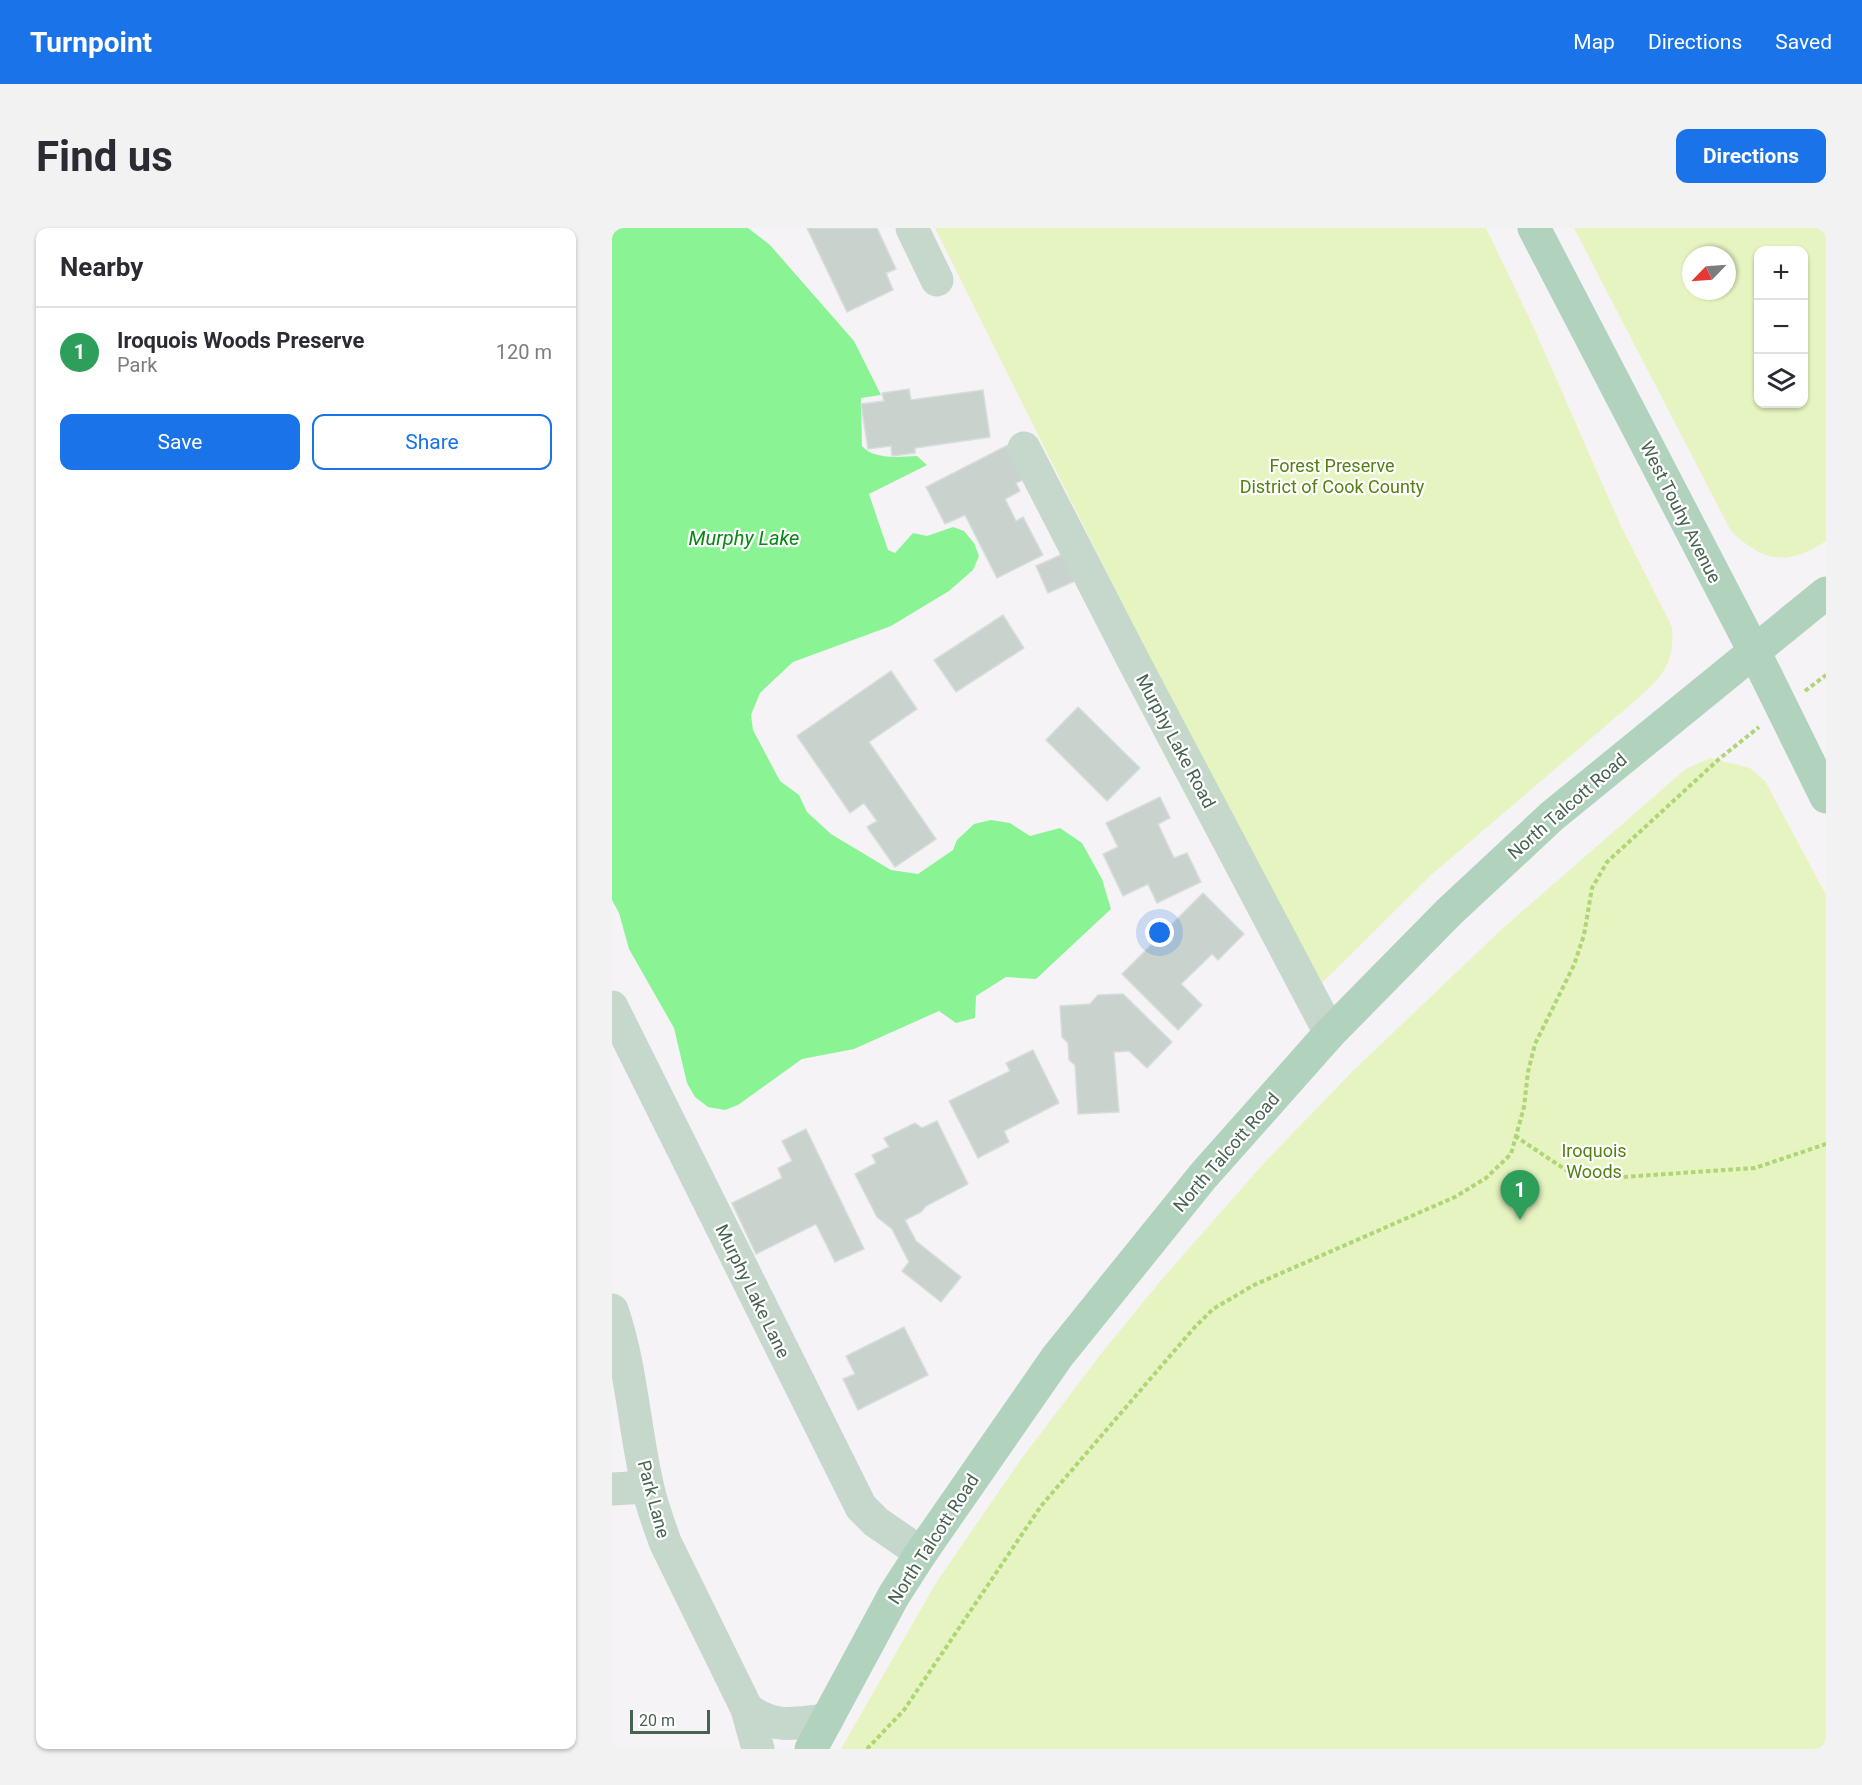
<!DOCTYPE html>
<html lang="en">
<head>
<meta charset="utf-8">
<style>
  body { margin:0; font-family:Roboto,sans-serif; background:#f2f2f3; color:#2b2b33 }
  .controls { position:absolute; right:18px; top:18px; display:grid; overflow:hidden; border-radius:12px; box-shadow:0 2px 4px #0004 }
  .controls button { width:54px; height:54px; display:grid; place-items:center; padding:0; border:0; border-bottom:2px solid #e1e1e2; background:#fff; color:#2b2b33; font:30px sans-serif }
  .compass { position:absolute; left:1070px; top:18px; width:54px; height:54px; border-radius:50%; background:#fff; box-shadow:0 2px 4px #0004; rotate:245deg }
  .scale { position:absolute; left:18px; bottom:15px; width:80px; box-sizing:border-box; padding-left:6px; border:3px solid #486252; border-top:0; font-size:16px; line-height:21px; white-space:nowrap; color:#486252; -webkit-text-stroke:4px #fff; paint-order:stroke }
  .you { position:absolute; left:548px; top:705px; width:21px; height:21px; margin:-15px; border:4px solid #fff; border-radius:50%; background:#1a73e8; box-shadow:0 0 0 9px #1a73e833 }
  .badge { display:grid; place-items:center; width:39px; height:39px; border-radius:50%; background:#1a73e8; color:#fff; font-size:20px; font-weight:700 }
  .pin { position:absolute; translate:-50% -50px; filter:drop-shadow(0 2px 3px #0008) }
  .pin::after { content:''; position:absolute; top:32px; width:21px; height:18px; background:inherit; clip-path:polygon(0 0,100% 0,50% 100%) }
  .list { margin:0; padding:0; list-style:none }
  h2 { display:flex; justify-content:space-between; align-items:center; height:78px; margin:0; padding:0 24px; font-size:26px }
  h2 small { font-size:20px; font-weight:400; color:#7c7c81 }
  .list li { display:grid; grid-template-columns:39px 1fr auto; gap:18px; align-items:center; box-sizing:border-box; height:90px; padding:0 24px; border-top:2px solid #e1e1e2 }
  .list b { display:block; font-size:22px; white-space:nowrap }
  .list p { margin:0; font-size:20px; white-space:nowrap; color:#7c7c81 }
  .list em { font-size:20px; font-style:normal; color:#7c7c81 }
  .actions { display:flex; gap:12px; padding:18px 24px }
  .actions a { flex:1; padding:14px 0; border:2px solid #1a73e8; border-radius:12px; text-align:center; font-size:21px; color:#1a73e8 }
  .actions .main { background:#1a73e8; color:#fff }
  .icon { flex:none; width:33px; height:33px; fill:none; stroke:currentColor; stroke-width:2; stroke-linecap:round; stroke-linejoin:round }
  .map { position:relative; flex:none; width:1214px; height:1521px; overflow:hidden; border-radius:12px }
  header { display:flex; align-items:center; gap:36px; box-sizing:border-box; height:84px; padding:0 30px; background:#1a73e8; color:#fff }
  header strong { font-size:28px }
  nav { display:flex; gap:33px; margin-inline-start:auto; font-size:21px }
  .intro { display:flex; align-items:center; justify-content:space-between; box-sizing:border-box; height:144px; padding:0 36px }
  h1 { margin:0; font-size:42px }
  .button { padding:15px 27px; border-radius:12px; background:#1a73e8; color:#fff; font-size:21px; font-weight:700 }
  main { display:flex; gap:36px; padding:0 36px }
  aside { flex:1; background:#fff; border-radius:12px; box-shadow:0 2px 4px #0004 }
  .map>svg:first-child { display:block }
</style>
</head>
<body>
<header>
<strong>Turnpoint</strong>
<nav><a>Map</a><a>Directions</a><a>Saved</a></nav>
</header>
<div class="intro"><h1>Find us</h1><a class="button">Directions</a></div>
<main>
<aside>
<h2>Nearby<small></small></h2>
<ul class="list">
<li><span class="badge" style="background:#2e9e5b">1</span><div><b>Iroquois Woods Preserve</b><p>Park</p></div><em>120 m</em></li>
</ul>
<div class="actions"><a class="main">Save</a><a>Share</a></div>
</aside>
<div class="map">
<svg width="1214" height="1521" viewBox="0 0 1214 1521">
  <rect width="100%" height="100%" fill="#f5f3f5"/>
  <!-- green -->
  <g fill="#e5f4c0" fill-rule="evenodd">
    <path d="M323,0h551l47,98 87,198 52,103c3,36 -10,50 -36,73l-205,175 -116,115z"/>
    <path d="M962,0h252v313c-38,25 -62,22 -95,-10zM1146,22h46v154h-46zM1079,27h36v36h-36z"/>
    <path d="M1098,530l40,10 15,13 61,114v854h-985l95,-166 86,-125 82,-108 59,-72 102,-116 90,-93 147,-140 163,-142 21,-18z"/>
  </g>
  <!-- water -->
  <path fill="#8af495" d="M0,0h136l22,17 84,96 27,54 -20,3 1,48c12,14 38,11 55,10l10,9 -58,29 19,56 7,3 18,-20 14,3 26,-9 11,4 10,12 5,13 -6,14 -24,21 -58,35 -98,36 -33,31 -9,22 2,15 27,51 19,14 8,17 24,22 60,36 27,4 35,-24 4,-10 17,-16 17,-4 19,3 20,13 30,-8 22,15 20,36 9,30 -75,70 -30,-2 -30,19 -1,22 -19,5 -17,-12 -85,38 -52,10 -64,46 -13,5 -17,-3 -13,-10 -8,-14 -13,-55 -45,-79 -10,-36 -7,-13z"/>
  <!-- building -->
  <g fill="#cad2ce" stroke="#d6dedb" stroke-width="1.5">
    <path d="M195,0h70l19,41 -10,4 7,17 -46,22z"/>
    <path d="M297,161l2,11 72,-10 7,47 -75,11v5l-23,3 -1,-10 -23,3 -7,-45 23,-3 -2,-8z"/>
    <path d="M396,217l17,34 -9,4 4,8 -15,8 11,22 7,-4 20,38 -46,23 -32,-63 -20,9 -19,-37z"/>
    <path d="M451,326l12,27 -27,12 -12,-27z"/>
    <path d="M391,387l21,33 -68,44 -22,-32z"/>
    <path d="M279,443l26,38 -48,33 67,97 -41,28 -28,-40 10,-6 -13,-18 -14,10 -53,-77z"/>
    <path d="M466,479l62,61 -33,33 -61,-61z"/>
    <path d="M548,569l10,21 -12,6 16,34 13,-5 14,29 -44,21 -9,-19 -25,12 -20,-42 15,-7 -12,-24z"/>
    <path d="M591,665l41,41 -26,26 -6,-6 -31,30 21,21 -24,25 -56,-56z"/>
    <path d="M511,766l49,48 -25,26 -18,-17 -15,1 5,60 -41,2 -3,-49 -6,-5 -1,-17 -6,-6 -2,-31 30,-2 8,-9z"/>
    <path d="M421,822l26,53 -55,28 5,11 -31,16 -29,-57 61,-30 -4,-8z"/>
    <path d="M325,893l31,63 -42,22 -5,6 -16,8 11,21 45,36 -20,25 -39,-31 7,-9 -17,-33 -15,-12 -22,-43 21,-11 -4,-8 17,-8 -5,-9 31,-15 7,5z"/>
    <path d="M194,901l58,120 -29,13 -19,-38 -60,30 -24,-51 50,-25 -4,-10 14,-7 -10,-20z"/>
    <path d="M292,1099l24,48 -70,35 -15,-31 12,-5 -9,-18z"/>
  </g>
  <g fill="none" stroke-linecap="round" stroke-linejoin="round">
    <!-- path -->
    <g stroke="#afd574" stroke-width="4" stroke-dasharray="4.5 3" stroke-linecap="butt">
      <path d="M1193,463l21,-16"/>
      <path d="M903,908l54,36 39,6 147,-10 71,-24"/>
      <path d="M255,1521l37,-39 137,-204 153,-178 19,-19 41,-24 201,-88 31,-19 25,-24 13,-47 4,-35 7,-28 39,-79 10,-30 8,-47 15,-26 112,-103 40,-32"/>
    </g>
    <!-- minor -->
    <g stroke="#c6d8cc" stroke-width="33">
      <path d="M300,0l25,52"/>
      <path d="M412,220l109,212 197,373"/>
      <path d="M0,779l249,500 15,15 45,31"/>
      <path d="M0,1082c20,58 22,119 36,178 4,19 11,36 17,54l82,167 11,40"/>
      <path d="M0,1261l35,-2"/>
      <path d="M135,1481c29,21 47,14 80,11"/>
    </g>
    <!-- major -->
    <g stroke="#b1d3be" stroke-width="33">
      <path d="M922,0l220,423 72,146"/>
      <path d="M199,1521l83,-154 27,-42 136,-196 146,-181 127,-143 119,-121 103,-96 274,-223"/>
    </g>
  </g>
  <g text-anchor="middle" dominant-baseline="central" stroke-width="4.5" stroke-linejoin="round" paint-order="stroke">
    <!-- park labels -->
    <g font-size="18" fill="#548110" stroke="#fff">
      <text x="720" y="237">Forest Preserve<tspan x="720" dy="21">District of Cook County</tspan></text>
      <text x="982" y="922">Iroquois<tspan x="982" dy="21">Woods</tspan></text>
    </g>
    <!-- street labels -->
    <g font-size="18" fill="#486252" stroke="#fff">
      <text transform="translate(1069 284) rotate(63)">West Touhy Avenue</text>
      <text transform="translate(564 513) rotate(62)">Murphy Lake Road</text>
      <text transform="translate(955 578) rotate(-41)">North Talcott Road</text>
      <text transform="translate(614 924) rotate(-49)">North Talcott Road</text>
      <text transform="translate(141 1063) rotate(64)">Murphy Lake Lane</text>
      <text transform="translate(42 1271) rotate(75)">Park Lane</text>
      <text transform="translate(321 1311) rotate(-57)">North Talcott Road</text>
    </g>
    <!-- water labels -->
    <g font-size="20" font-style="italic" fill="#058913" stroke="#fff">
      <text x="132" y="310">Murphy Lake</text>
    </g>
  </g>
</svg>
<div class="controls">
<button>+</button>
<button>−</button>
<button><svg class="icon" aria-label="layers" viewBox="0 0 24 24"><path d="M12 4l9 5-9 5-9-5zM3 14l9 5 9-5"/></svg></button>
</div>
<svg class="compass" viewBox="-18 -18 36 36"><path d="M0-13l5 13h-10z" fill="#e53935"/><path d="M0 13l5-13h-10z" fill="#7c7c81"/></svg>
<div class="scale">20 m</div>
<div class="you"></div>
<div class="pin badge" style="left:908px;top:992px;background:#2e9e5b">1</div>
</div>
</main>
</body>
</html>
